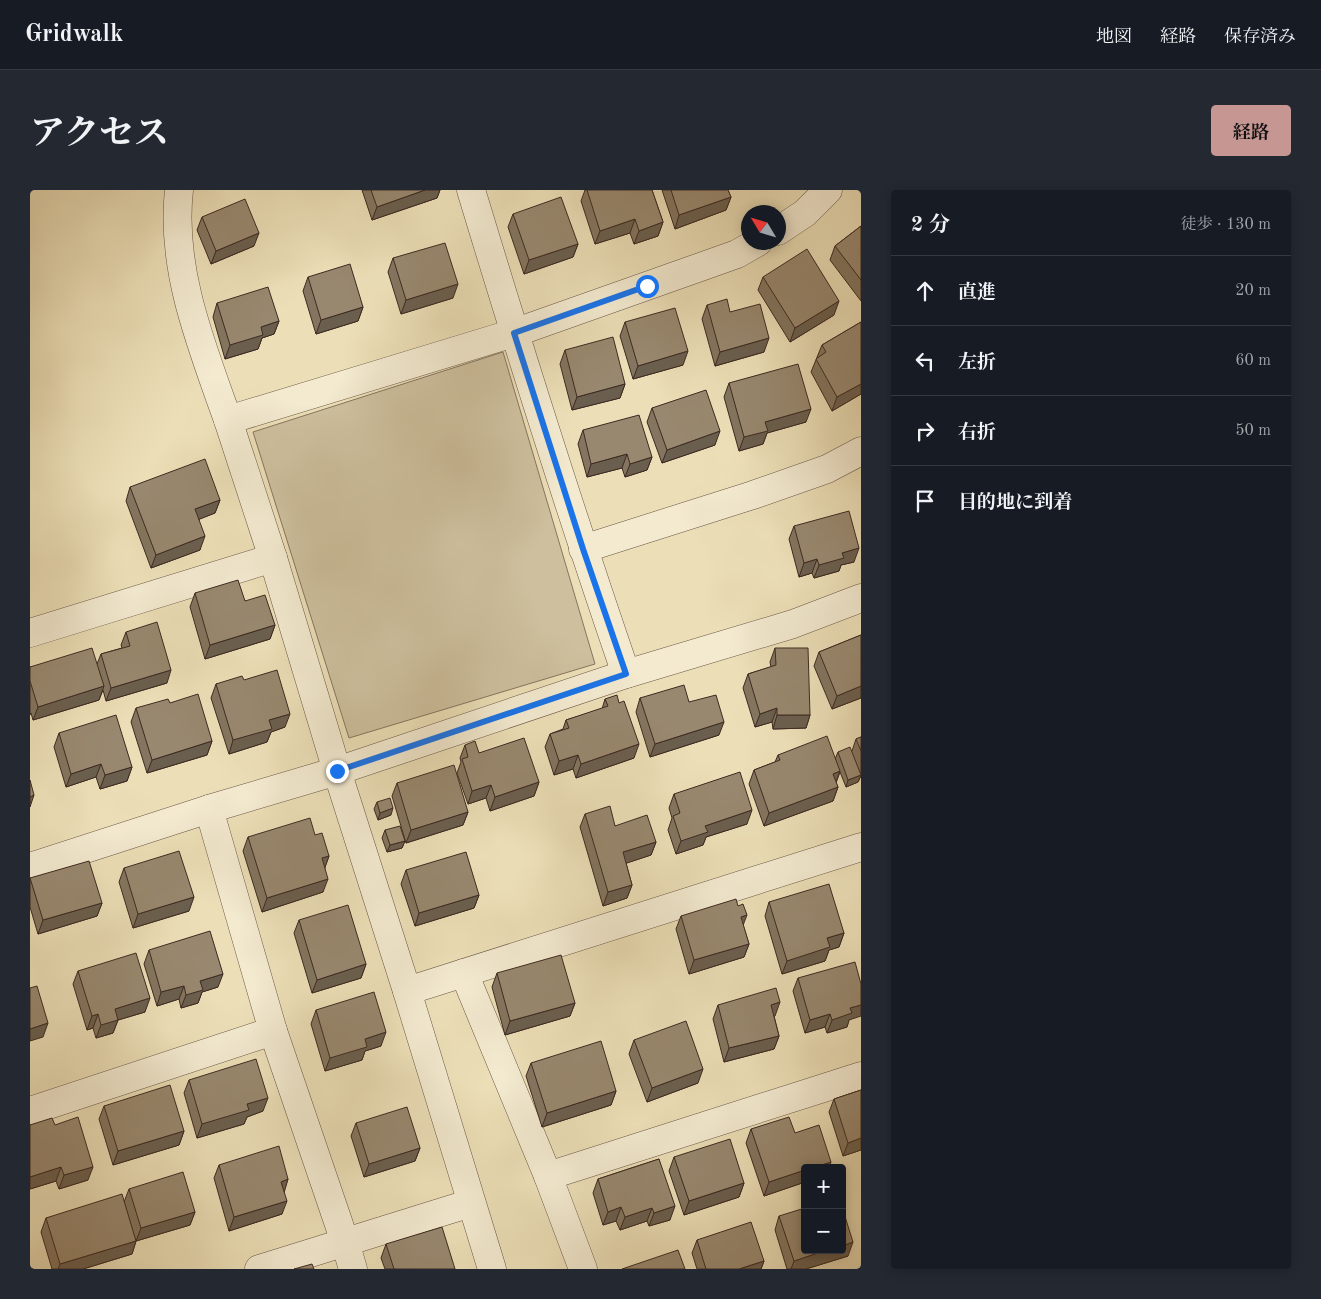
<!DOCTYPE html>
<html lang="ja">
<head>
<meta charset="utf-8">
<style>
  body { margin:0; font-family:"Old Standard TT","Noto Serif JP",serif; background:#242831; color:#f1f3f6 }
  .controls { position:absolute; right:15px; bottom:15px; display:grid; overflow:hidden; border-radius:5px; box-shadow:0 2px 12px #0003 }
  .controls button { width:45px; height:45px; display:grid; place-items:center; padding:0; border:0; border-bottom:1px solid #363941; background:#171b24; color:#f1f3f6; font:25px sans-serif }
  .compass { position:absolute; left:711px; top:15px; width:45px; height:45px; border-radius:50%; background:#171b24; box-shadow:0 2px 12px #0003; rotate:308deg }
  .stop { position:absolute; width:15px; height:15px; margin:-11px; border:4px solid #1a73e8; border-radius:50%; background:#fff }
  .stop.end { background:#1a73e8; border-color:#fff; box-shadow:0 1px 5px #0008 }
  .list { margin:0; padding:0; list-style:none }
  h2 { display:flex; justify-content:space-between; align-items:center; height:65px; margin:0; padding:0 20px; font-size:21px }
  h2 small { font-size:16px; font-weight:400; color:#9ea1a6 }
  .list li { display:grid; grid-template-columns:32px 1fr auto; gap:15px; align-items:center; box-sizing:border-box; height:70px; padding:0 20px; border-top:1px solid #363941 }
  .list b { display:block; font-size:19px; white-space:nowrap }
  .list em { font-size:16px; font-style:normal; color:#9ea1a6 }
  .icon { flex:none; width:28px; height:28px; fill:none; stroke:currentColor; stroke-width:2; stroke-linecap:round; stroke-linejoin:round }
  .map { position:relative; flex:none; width:831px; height:1079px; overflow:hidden; border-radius:5px }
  header { display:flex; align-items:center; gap:30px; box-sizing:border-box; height:70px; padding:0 25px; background:#171b24; border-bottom:1px solid #363941 }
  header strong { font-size:24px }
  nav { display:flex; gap:28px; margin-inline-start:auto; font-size:18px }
  .intro { display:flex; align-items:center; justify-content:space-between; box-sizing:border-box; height:120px; padding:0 30px }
  h1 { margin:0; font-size:35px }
  .button { padding:12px 22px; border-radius:5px; background:#c59692; color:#111; font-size:18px; font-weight:700 }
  main { display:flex; gap:30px; padding:0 30px }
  aside { flex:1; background:#171b24; border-radius:5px; box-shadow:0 2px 12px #0003 }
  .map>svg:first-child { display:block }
</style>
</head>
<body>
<header>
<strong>Gridwalk</strong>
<nav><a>地図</a><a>経路</a><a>保存済み</a></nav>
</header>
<div class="intro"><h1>アクセス</h1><a class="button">経路</a></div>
<main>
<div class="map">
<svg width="831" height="1079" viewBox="0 0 831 1079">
  <rect width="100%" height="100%" fill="#ecdfb7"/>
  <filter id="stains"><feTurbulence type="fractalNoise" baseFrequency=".004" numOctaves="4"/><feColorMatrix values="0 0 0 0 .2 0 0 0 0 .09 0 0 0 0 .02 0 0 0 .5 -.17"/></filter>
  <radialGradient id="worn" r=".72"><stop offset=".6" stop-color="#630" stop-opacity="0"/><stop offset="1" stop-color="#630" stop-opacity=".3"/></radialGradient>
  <!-- green -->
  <path fill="#cec09e" stroke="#867560" d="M473,162l92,312 -246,74 -96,-306z"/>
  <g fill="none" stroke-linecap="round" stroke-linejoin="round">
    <!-- minor casing -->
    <g stroke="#6a5747" stroke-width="29">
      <g id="minor">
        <path d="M149,0c-9,79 23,157 49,230"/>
        <path d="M441,0c49,162 100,324 155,484"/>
        <path d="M748,41l27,-18 23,-23"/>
        <path d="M553,359l170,-54 74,-26 34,-18"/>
        <path d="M0,443l243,-75"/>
        <path d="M179,619l64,222 72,211 8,27"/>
        <path d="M0,677l179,-58 128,-38 289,-97 167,-50 68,-26"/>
        <path d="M434,783l84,203"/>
        <path d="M377,801l454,-144"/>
        <path d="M0,921l243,-80"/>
        <path d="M229,1079l212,-66"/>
        <path d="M462,1079l-85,-278 -70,-220 -64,-213 -45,-138 286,-87 223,-79 21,-12"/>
        <path d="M553,1079l-35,-93 313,-100"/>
      </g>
    </g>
    <!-- minor -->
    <use href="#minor" stroke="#f3ead0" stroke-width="28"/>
  </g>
  <!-- wall -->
  <g fill="#83755f" stroke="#3e2a22">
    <path d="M332,0h78l-3,8 -65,22z"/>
    <path d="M555,0h67l11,32 -5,14 -24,8 -4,-11 -35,11 -14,-43z"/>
    <path d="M632,0h66l3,7 -5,13 -51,19z"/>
    <path d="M483,24l65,30 -5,13 -49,17 -16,-47z"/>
    <path d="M172,27l52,29 -43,18 -14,-34z"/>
    <path d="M831,36v75l-31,-41 5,-14z"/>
    <path d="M363,68l60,40 -52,16 -13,-42z"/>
    <path d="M278,87l55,30 -5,14 -42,13 -13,-43z"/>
    <path d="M733,87l71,38 -44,27 -32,-52z"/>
    <path d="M187,113l62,18 -5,13 -12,4 -4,11 -33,10 -12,-42z"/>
    <path d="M677,115l23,7 34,40 -49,14 -13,-47z"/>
    <path d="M595,132l58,43 -50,14 -13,-43z"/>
    <path d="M831,132v72l-29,17 -21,-39 11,-27z"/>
    <path d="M535,160l60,34 -5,14 -48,12 -12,-46z"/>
    <path d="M699,193l77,39 -39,11 -4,11 -24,7 -15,-54z"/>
    <path d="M622,218l63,37 -53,18 -15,-41z"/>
    <path d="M553,240l69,27 -5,13 -22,7 -3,-9 -35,9 -9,-33z"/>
    <path d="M100,297l90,13 -5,13 -16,6 1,31 -49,18 -25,-67z"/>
    <path d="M764,336l60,36 -13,3 -2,6 -25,7 -2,-5 -13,4 -10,-38z"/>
    <path d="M165,403l50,8 30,24 -5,14 -65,20 -15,-52z"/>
    <path d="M96,442l41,51 -61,18 -3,-11 -4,10 -66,20 -2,-7 -1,2v-48l67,-3 4,-10 21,-6 -1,-3z"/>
    <path d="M831,445v63l-29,11 -18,-43 5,-14z"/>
    <path d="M745,458l35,67 -4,13 -33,1 -1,-7 -17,5 -12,-39 5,-14 23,-7 -1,-5z"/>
    <path d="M214,490l41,47 -14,5 -4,10 -38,12 -18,-56 5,-14z"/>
    <path d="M610,508l49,4 30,33 -69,22 -14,-45z"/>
    <path d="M575,509l29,59 -58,20 -3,-9 -19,6 -9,-28 5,-13 13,-5 3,-9 36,-11z"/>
    <path d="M106,518l76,33 -5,14 -60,18 -16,-51z"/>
    <path d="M29,543l73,34 -5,14 -27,8 -4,-12 -30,10 -12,-40z"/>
    <path d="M831,547v39l-3,6 -12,5 -6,-15 -4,11 2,4 -5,14 -69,25 -15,-42 5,-14 21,-8 3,-7 57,4 3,-7 14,-1 4,-12z"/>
    <path d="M435,555l14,8 60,29 -5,14 -44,15 -4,-13 -18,6 -11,-31 4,-11 -1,-4z"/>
    <path d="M367,593l71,29 -5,13 -57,18 -14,-47z"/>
    <path d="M644,604l73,30 -41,13 -3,8 -27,9 -8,-24 4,-12 -3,-10z"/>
    <path d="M347,612l14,13 -13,5 -4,-11z"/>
    <path d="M555,624l71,28 -5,13 -25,8 6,22 -5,13 -24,8 -23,-79z"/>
    <path d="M355,640l20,11 -3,7 -15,4 -5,-14z"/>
    <path d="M285,645l14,21 -4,11 -2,25 -61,20 -19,-61 5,-14z"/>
    <path d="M94,678l65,43 -56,17 -14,-46z"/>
    <path d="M376,680l73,25 -5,13 -59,18 -14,-42z"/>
    <path d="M0,688l72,25 -5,13 -59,18 -8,-27z"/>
    <path d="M739,712l75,31 -5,14 -10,3 -4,11 -43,13 -17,-58z"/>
    <path d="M651,726l62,9 6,19 -5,13 -55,17 -13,-45z"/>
    <path d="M269,730l67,44 -5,14 -49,15 -18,-60z"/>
    <path d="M119,760l69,37 -16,5 -4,11 -17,5 -2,-9 -22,7 -13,-42z"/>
    <path d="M48,781l67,41 -27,8 -5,13 -17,5 -3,-10 -6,2 -14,-46z"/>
    <path d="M467,783l78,30 -5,13 -65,19 -13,-48z"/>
    <path d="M768,788l51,42 -2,7 -20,6 -2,-6 -20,6 -12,-42z"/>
    <path d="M688,815l57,11h-1l5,20 -5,13 -50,13 -11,-43z"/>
    <path d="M286,820l65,36 -16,5 -3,9 -37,11 -14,-47z"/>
    <path d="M604,850l64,43 -51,19 -18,-48z"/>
    <path d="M501,873l85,28 -5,14 -69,22 -16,-51z"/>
    <path d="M159,890l74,31 -16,6 -3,7 -47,14 -13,-45z"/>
    <path d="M831,900v60l-18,6 -14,-44 5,-13z"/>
    <path d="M74,916l80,25 -5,14 -66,20 -14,-46z"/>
    <path d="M326,933l64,25 -5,13 -51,16 -13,-41z"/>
    <path d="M0,935h25l33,55 -29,9 -3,-8 -26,8z"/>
    <path d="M721,939l54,39v14l-41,14 -18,-53z"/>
    <path d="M644,967l70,26 -5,14 -55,18 -15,-44z"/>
    <path d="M629,969l11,61 -21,6 -2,-5 -27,9 -4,-9 -13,4 -10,-32 5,-14z"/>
    <path d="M189,975l69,14 -4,12 -2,23 -53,17 -15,-53z"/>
    <path d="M99,999l66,23 -5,13 -54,16 -4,13 -49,15h-31l-11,-37 5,-14 78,-16z"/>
    <path d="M749,1026l69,40 -42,13h-19l-12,-39z"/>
    <path d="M667,1050l67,21 -3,8h-64l-5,-16z"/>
    <path d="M356,1054l69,25h-70l-4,-11z"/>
  </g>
  <!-- shaded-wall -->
  <g fill="#6a5f4e" stroke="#3e2a22">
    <path d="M395,0h15l-3,8 -65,22 5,-13z"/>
    <path d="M701,7l-5,13 -51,19 4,-14z"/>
    <path d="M605,29l-5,14 -35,11 5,-13z"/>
    <path d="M633,32l-5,14 -24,8 5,-13z"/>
    <path d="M229,43l-5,13 -43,18 5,-13z"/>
    <path d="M548,54l-5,13 -49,17 5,-14z"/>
    <path d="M428,94l-5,14 -52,16 5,-14z"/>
    <path d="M809,111l-5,14 -44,27 5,-14z"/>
    <path d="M333,117l-5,14 -42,13 5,-14z"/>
    <path d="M249,131l-5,13 -12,4 -4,11 -33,10 5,-14 31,-18z"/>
    <path d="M739,148l-5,14 -49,14 5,-14z"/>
    <path d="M658,161l-5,14 -50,14 5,-13z"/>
    <path d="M595,194l-5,14 -48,12 5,-13z"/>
    <path d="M831,194v10l-29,17 5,-14z"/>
    <path d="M781,219l-5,13 -39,11 -4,11 -24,7 5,-14 21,-15z"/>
    <path d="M690,241l-5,14 -53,18 5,-13z"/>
    <path d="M597,264l-5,14 -35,9 4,-13z"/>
    <path d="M622,267l-5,13 -22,7 5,-13z"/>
    <path d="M190,310l-5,13 -25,10 5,-14z"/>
    <path d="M175,346l-5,14 -49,18 5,-13z"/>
    <path d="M829,358l-5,14 -13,3 -2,6 -25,7 5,-13 23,-12z"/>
    <path d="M787,369l-5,14 -13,4 5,-14z"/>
    <path d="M245,435l-5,14 -65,20 5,-14z"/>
    <path d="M141,480l-4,13 -61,18 5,-13z"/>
    <path d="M74,496l-5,14 -66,20 5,-13z"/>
    <path d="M831,496v12l-29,11 5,-13z"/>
    <path d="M747,518l-5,14 -17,5 5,-13z"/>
    <path d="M260,524l-5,13 -14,5 -4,10 -38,12 4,-14 36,-20z"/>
    <path d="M747,525h33l-4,13 -33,1z"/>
    <path d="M694,532l-5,13 -69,22 5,-13z"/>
    <path d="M182,551l-5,14 -60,18 5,-13z"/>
    <path d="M609,554l-5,14 -58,20 5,-14z"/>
    <path d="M548,565l-5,14 -19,6 5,-14z"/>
    <path d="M71,574l-5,13 -30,10 5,-13z"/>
    <path d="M102,577l-5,14 -27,8 5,-14z"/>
    <path d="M810,581l-5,14 -2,-11z"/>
    <path d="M831,585l-3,7 -12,5 2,-7z"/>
    <path d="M509,592l-5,14 -44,15 5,-14z"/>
    <path d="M461,595l-5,13 -18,6 4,-13z"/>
    <path d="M808,597l-5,14 -69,25 5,-13z"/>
    <path d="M4,605l-4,12v-10z"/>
    <path d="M363,618l-2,7 -13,5 2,-7z"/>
    <path d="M722,620l-5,14 -41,13 -3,8 -27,9 5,-13 24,-15z"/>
    <path d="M438,622l-5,13 -57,18 5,-13z"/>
    <path d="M375,651l-3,7 -15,4 3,-7z"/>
    <path d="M626,652l-5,13 -33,11 5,-14z"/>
    <path d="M299,666l-5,14 -2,-12z"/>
    <path d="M298,689l-5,13 -61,20 5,-14z"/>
    <path d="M602,695l-5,13 -24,8 5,-14z"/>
    <path d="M449,705l-5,13 -59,18 4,-13z"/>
    <path d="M164,707l-5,14 -56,17 5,-14z"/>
    <path d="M72,713l-5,13 -59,18 5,-14z"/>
    <path d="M717,725l-5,13 -1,-11z"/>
    <path d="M814,743l-5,14 -10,3 -4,11 -43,13 5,-13 40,-23z"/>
    <path d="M719,754l-5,13 -55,17 5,-14z"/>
    <path d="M336,774l-5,14 -49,15 5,-13z"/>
    <path d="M193,784l-5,13 -16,5 -4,11 -17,5 5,-13 14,-14z"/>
    <path d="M154,796l-5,13 -22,7 4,-14z"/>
    <path d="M120,808l-5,14 -27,8 -5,13 -17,5 5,-13 14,-16z"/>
    <path d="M750,812l-5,14 -9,2 5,-13z"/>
    <path d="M545,813l-5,13 -65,19 5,-14z"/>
    <path d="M831,815v11l-12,4 -2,7 -20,6 5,-13 18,-12z"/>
    <path d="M68,824l-5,14 -6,2 5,-14z"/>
    <path d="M800,824l-5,13 -20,6 5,-13z"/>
    <path d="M18,833l-5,14 -13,4v-12z"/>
    <path d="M356,842l-5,14 -16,5 -3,9 -37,11 5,-13 35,-19z"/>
    <path d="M749,846l-5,13 -50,13 5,-14z"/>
    <path d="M673,879l-5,14 -51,19 5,-14z"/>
    <path d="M586,901l-5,14 -69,22 5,-14z"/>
    <path d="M238,908l-5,13 -16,6 -3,7 -47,14 5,-14 45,-20z"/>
    <path d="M154,941l-5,14 -66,20 5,-14z"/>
    <path d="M831,948v12l-18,6 5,-13z"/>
    <path d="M390,958l-5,13 -51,16 5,-13z"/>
    <path d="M801,972l-2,6h-17z"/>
    <path d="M31,977l-5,14 -26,8v-12z"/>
    <path d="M63,977l-5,13 -29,9 5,-14z"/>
    <path d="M775,980v12l-41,14 5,-14z"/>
    <path d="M258,989l-4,14 -3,-11z"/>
    <path d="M714,993l-5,14 -55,18 5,-14z"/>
    <path d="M257,1011l-5,13 -53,17 5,-14z"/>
    <path d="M645,1016l-5,14 -21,6 5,-13z"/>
    <path d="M591,1017l-5,14 -13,4 5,-13z"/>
    <path d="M622,1018l-5,13 -27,9 5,-13z"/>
    <path d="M165,1022l-5,13 -54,16 -4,13 -49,15h-25l2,-5 76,-23 5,-13z"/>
    <path d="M823,1052l-5,14 -42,13h-15l3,-8 33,-11h15v-4z"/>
    <path d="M734,1071l-3,8h-22z"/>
  </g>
  <!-- building -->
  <g fill="#98886f" stroke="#3e2a22">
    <path d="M341,0h54l-48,17z"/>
    <path d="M557,0h65l11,32 -24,9 -4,-12 -35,12z"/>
    <path d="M641,0h57l3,7 -52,18z"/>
    <path d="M531,7l17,47 -49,16 -16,-46z"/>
    <path d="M215,9l14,34 -43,18 -14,-34z"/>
    <path d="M831,36v54l-26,-34z"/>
    <path d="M415,53l13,41 -52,16 -13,-42z"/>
    <path d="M777,59l32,52 -44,27 -32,-51z"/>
    <path d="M320,74l13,43 -42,13 -13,-43z"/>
    <path d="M238,97l11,34 -18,6 2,8 -33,10 -13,-42z"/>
    <path d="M697,109l3,13 30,-8 9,34 -49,14 -13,-47z"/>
    <path d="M645,118l13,43 -50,15 -13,-44z"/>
    <path d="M831,132v62l-24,13 -21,-38 10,-7 -4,-7z"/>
    <path d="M583,147l12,47 -48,13 -12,-47z"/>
    <path d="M768,174l13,45 -46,13 3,9 -24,6 -15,-54z"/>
    <path d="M676,200l14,41 -53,19 -15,-42z"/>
    <path d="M609,225l13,42 -22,7 -3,-10 -36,10 -8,-34z"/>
    <path d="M175,269l15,41 -25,9 10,27 -49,19 -26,-68z"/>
    <path d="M819,321l10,37 -17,5 2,5 -25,7 -2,-6 -13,4 -10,-37z"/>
    <path d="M208,390l7,21 20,-6 10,30 -65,20 -15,-52z"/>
    <path d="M127,432l14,48 -60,18 -10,-34 29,-8 -4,-14z"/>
    <path d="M831,445v51l-24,10 -18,-44z"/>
    <path d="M62,458l12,38 -66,21 -8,-26v-14z"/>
    <path d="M745,458h33l2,67h-33v-7l-17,6 -12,-40 28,-9z"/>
    <path d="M247,480l13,44 -21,6 3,9 -39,11 -17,-56 26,-8 2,4z"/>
    <path d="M654,495l5,17 27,-7 8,27 -69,22 -15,-46z"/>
    <path d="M168,504l14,47 -60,19 -16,-52 32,-9 2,4z"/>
    <path d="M587,505l2,8 5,-2 15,43 -58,20 -3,-9 -19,6 -9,-27 19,-6 -3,-8 42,-14 -3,-7z"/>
    <path d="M86,525l16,52 -27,8 -4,-11 -30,10 -12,-41z"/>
    <path d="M797,546l13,35 -7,3 5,13 -69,26 -15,-43 26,-10 -2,-5z"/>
    <path d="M831,547v14l-5,-12z"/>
    <path d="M494,548l15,44 -44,15 -4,-12 -19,6 -10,-32 6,-2 -3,-12 10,-4 4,12z"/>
    <path d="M820,557l11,28 -13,5 -10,-28z"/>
    <path d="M424,575l14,47 -57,18 -14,-47z"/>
    <path d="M710,582l12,38 -47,16 3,6 -27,9 -8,-25 7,-3 -6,-19z"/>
    <path d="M0,590l4,15 -4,2z"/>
    <path d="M360,608l3,10 -13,5 -3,-11z"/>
    <path d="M580,616l5,20 32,-11 9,27 -33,10 9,33 -24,7 -23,-78z"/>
    <path d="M280,628l5,17 7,-2 7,23 -7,2 6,21 -61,19 -19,-61z"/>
    <path d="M370,636l5,15 -15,4 -5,-15z"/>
    <path d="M149,661l15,46 -56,17 -14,-46z"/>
    <path d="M436,662l13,43 -60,18 -13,-43z"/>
    <path d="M59,671l13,42 -59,17 -13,-42z"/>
    <path d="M799,694l15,49 -17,5 3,9 -43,14 -18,-59z"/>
    <path d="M706,709l2,7 5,-2 4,11 -6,2 8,27 -55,16 -13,-44z"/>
    <path d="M318,715l18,59 -49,16 -18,-60z"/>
    <path d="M180,741l13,43 -23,7 3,9 -17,5 -2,-9 -23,6 -12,-42z"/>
    <path d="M106,763l14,45 -35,11 3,11 -17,5 -3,-11 -6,2 -14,-45z"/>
    <path d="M531,765l14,48 -65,18 -13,-48z"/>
    <path d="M825,772l6,22v21l-11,3 2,5 -20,7 -2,-6 -20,6 -12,-42z"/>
    <path d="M7,796l11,37 -18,6v-41z"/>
    <path d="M746,798l4,14 -9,3 8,31 -50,12 -11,-43z"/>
    <path d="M344,802l12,40 -21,7 2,8 -37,11 -14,-48z"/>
    <path d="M656,831l17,48 -51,19 -18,-48z"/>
    <path d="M571,851l15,50 -69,22 -16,-50z"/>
    <path d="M226,869l12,39 -21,6 2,6 -47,14 -13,-44z"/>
    <path d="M140,895l14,46 -66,20 -14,-45z"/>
    <path d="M831,900v48l-13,5 -14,-44z"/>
    <path d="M377,917l13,41 -51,16 -13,-41z"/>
    <path d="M48,927l15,50 -29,8 -3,-8 -31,10v-52l22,-7 3,7z"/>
    <path d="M759,927l6,16 24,-8 12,37 -19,6h-7v2l-36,12 -18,-53z"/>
    <path d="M700,949l14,44 -55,18 -15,-44z"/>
    <path d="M249,956l9,33 -7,3 6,19 -53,16 -15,-52z"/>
    <path d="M629,969l16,47 -21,7 -2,-5 -27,9 -4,-10 -13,5 -10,-33z"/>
    <path d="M153,982l12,40 -54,16 -12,-39z"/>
    <path d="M92,1004l14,47 -76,23 -14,-46z"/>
    <path d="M812,1017l11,35 -11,4z"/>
    <path d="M775,1018v42h22l-33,11 -15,-45z"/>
    <path d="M721,1032l13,39 -25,8h-33l-9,-29z"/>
    <path d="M412,1037l13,42h-61l-8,-25z"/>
    <path d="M648,1060l7,19h-63z"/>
    <path d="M282,1074l2,5h-20z"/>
  </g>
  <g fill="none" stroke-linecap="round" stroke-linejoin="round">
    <!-- route -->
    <path stroke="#1a73e8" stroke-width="6" d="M307,581l289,-97 -43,-125 -69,-216 133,-47"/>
  </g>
  <rect width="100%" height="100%" filter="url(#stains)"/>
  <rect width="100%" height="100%" fill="url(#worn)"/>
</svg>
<div class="controls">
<button>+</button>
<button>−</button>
</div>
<svg class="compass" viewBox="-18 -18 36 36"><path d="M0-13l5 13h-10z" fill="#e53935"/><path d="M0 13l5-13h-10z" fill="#9ea1a6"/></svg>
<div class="stop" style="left:617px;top:96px"></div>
<div class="stop end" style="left:307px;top:581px"></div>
</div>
<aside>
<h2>2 分<small>徒歩 · 130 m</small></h2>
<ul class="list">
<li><svg class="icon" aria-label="ahead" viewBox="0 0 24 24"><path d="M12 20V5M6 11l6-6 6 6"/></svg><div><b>直進</b></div><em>20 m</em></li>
<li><svg class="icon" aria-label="left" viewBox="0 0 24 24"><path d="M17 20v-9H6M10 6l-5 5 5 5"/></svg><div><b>左折</b></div><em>60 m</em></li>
<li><svg class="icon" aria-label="right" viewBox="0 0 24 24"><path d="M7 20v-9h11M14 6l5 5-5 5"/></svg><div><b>右折</b></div><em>50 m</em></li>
<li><svg class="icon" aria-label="arrive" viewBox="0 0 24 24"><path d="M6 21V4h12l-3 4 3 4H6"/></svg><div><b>目的地に到着</b></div></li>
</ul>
</aside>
</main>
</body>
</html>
